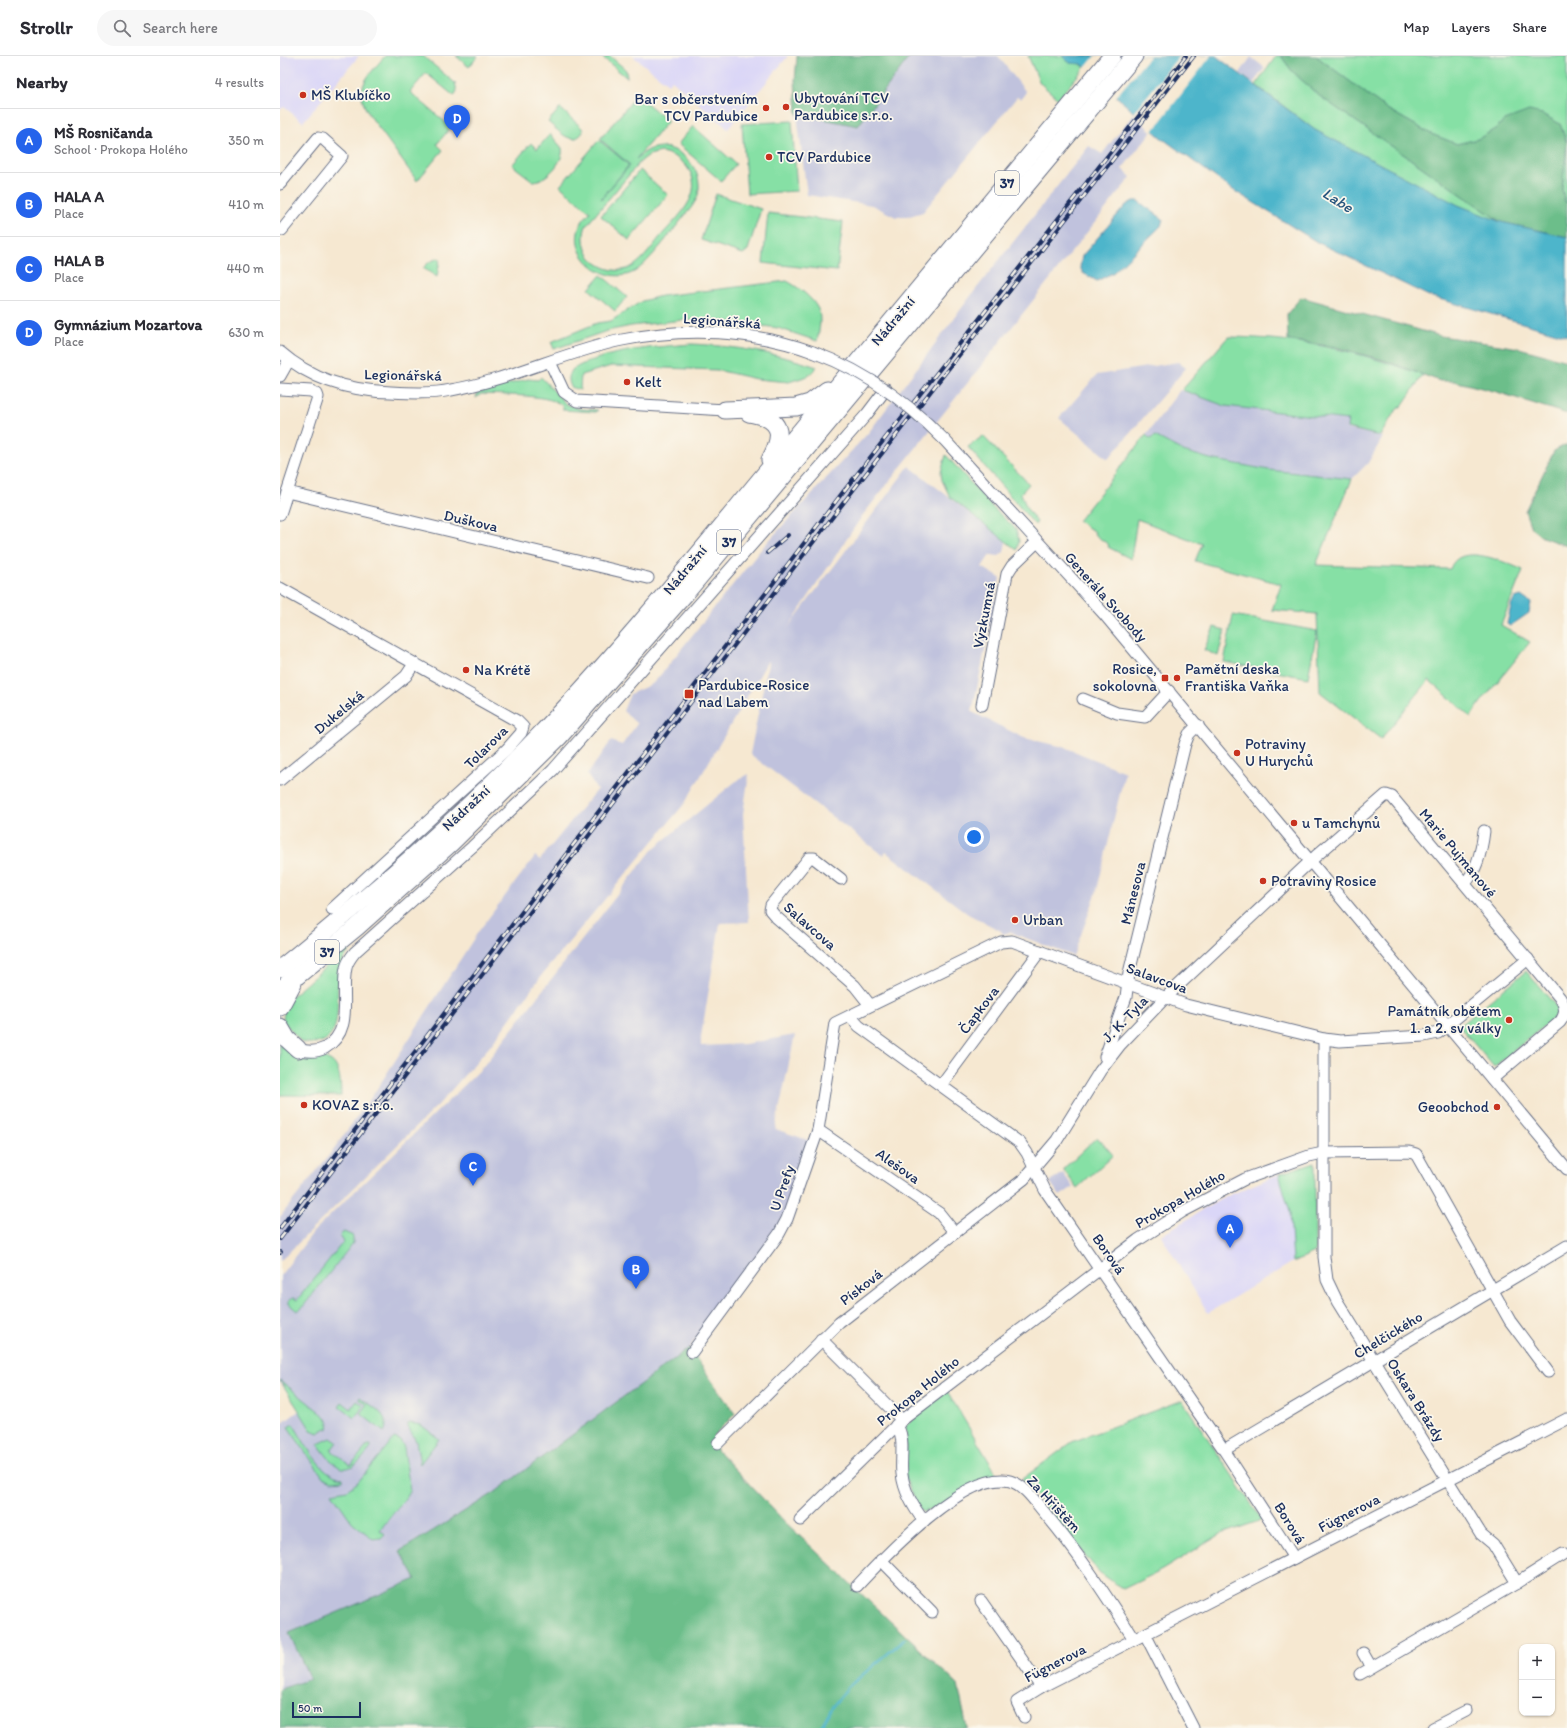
<!DOCTYPE html>
<html lang="en">
<head>
<meta charset="utf-8">
<style>
  body { margin:0; font-family:Itim,sans-serif; background:#f7f7f7; color:#2b2b33 }
  .controls { position:absolute; right:12px; bottom:12px; display:grid; overflow:hidden; border-radius:8px; box-shadow:0 1px 3px #0004 }
  .controls button { width:36px; height:36px; display:grid; place-items:center; padding:0; border:0; border-bottom:1px solid #e1e1e2; background:#fff; color:#2b2b33; font:20px sans-serif }
  .scale { position:absolute; left:12px; bottom:10px; width:69px; box-sizing:border-box; padding-left:4px; border:2px solid #1b2f5e; border-top:0; font-size:11px; line-height:14px; white-space:nowrap; color:#1b2f5e; -webkit-text-stroke:3px #fbf7ec; paint-order:stroke }
  .you { position:absolute; left:694px; top:781px; width:14px; height:14px; margin:-10px; border:3px solid #fff; border-radius:50%; background:#1a73e8; box-shadow:0 0 0 6px #1a73e833 }
  .badge { display:grid; place-items:center; width:26px; height:26px; border-radius:50%; background:#2563eb; color:#fff; font-size:13px; font-weight:700 }
  .pin { position:absolute; translate:-50% -33px; filter:drop-shadow(0 1px 2px #0008) }
  .pin::after { content:''; position:absolute; top:21px; width:14px; height:12px; background:inherit; clip-path:polygon(0 0,100% 0,50% 100%) }
  .list { margin:0; padding:0; list-style:none }
  h2 { display:flex; justify-content:space-between; align-items:center; height:52px; margin:0; padding:0 16px; font-size:17px }
  h2 small { font-size:13px; font-weight:400; color:#7c7c81 }
  .list li { display:grid; grid-template-columns:26px 1fr auto; gap:12px; align-items:center; box-sizing:border-box; height:64px; padding:0 16px; border-top:1px solid #e1e1e2 }
  .list b { display:block; font-size:15px; white-space:nowrap }
  .list p { margin:0; font-size:13px; white-space:nowrap; color:#7c7c81 }
  .list em { font-size:13px; font-style:normal; color:#7c7c81 }
  .icon { flex:none; width:22px; height:22px; fill:none; stroke:currentColor; stroke-width:2; stroke-linecap:round; stroke-linejoin:round }
  .map { position:relative; flex:none; width:1287px; height:1672px; overflow:hidden }
  header { display:flex; align-items:center; gap:24px; box-sizing:border-box; height:56px; padding:0 20px; background:#fff; border-bottom:1px solid #e1e1e2 }
  header strong { font-size:19px }
  nav { display:flex; gap:22px; margin-inline-start:auto; font-size:14px }
  .search { width:280px; height:36px; background:#f7f7f7; display:flex; align-items:center; gap:10px; box-sizing:border-box; padding:0 14px; border-radius:22px; color:#7c7c81; font-size:15px }
  main { display:flex }
  aside { flex:1; background:#fff }
  .map>svg:first-child { display:block }
</style>
</head>
<body>
<header>
<strong>Strollr</strong>
<div class="search"><svg class="icon" aria-label="search" viewBox="0 0 24 24"><circle cx="10" cy="10" r="6"/><path d="M15 15l6 6"/></svg>Search here</div>
<nav><a>Map</a><a>Layers</a><a>Share</a></nav>
</header>
<main>
<aside>
<h2>Nearby<small>4 results</small></h2>
<ul class="list">
<li><span class="badge">A</span><div><b>MŠ Rosničanda</b><p>School · Prokopa Holého</p></div><em>350 m</em></li>
<li><span class="badge">B</span><div><b>HALA A</b><p>Place</p></div><em>410 m</em></li>
<li><span class="badge">C</span><div><b>HALA B</b><p>Place</p></div><em>440 m</em></li>
<li><span class="badge">D</span><div><b>Gymnázium Mozartova</b><p>Place</p></div><em>630 m</em></li>
</ul>
</aside>
<div class="map">
<svg width="1287" height="1672" viewBox="0 0 1287 1672">
  <rect width="100%" height="100%" fill="#fbf7ec"/>
  <filter id="ink" filterUnits="userSpaceOnUse"><feTurbulence type="fractalNoise" baseFrequency=".025" numOctaves="2"/><feDisplacementMap in="SourceGraphic" scale="8" xChannelSelector="R" yChannelSelector="G"/><feConvolveMatrix kernelMatrix="1 2 1 2 8 2 1 2 1" color-interpolation-filters="sRGB"/></filter>
  <filter id="wash" filterUnits="userSpaceOnUse"><feTurbulence type="fractalNoise" baseFrequency=".012" numOctaves="4" result="noise"/><feDisplacementMap in="SourceGraphic" scale="16" xChannelSelector="R" yChannelSelector="G"/><feGaussianBlur stdDeviation="0.9" result="paint"/><feColorMatrix in="noise" values="0 0 0 0 0 0 0 0 0 0 0 0 0 0 0 0 0 1.4 0 .05"/><feComposite in="paint" operator="in"/></filter>
  <g filter="url(#wash)">
    <rect width="100%" height="100%" fill="#f6e8d1"/>
    <!-- built -->
    <g fill="#dad6f7">
      <path d="M0,0h79l-56,66 -19,-15 -4,3z"/>
      <path d="M353,0h155l-60,73 -56,-49 -4,4z"/>
      <path d="M999,1118l11,38 3,50 -85,51 -47,-78 62,-37z"/>
    </g>
    <!-- industrial -->
    <g fill="#c0c2dd">
      <path d="M630,0h88l28,36 -5,7 -4,-2 -94,115 -17,5h-10l-24,-12 -65,-10 -10,-81 61,12z"/>
      <path d="M899,0h32l-89,113 9,8 -269,339 -75,113 122,-163 94,73 3,3 -2,10 -5,4 -9,-1 -8,12 18,11 -28,134 52,26 40,9 61,25 -29,122 -23,62 -63,-24 -7,2 -2,-3 -33,-17 -82,-62 -2,3 -3,-1 -131,-100 19,-95 -84,144 -141,169 -53,73 -53,60 -158,156v-44l50,-63 43,-59 105,-163 57,-76 5,4 57,-71 -10,-14 24,-34 11,4 15,-21 -14,-13 7,-17 22,-10 6,-6 105,-131 106,-115 104,-139 116,-147 13,8z"/>
      <path d="M971,1l14,11 -12,15 -13,-10z"/>
      <path d="M898,306l8,6 -78,91 -49,-41 38,-43z"/>
      <path d="M900,334l45,16 123,14 -1,9 36,8 -15,26 -16,16 -83,-9 -59,-11 -27,-8 -28,-15 -5,3 -4,-4z"/>
      <path d="M469,718l-6,40 6,108 -29,1 -19,114v9l44,-2 50,-9 -20,94 36,12 -29,81 -93,126 -195,145 -94,58 16,28 -126,54 21,46 -31,10v-264l20,-15 -20,-28v-106l34,-45 167,-162 172,-220 82,-67z"/>
      <path d="M783,1117l10,14 -13,9 -10,-14z"/>
    </g>
    <!-- green -->
    <g fill="#86e0a5" stroke="#508882" fill-rule="evenodd">
      <path d="M105,0h38l32,27 2,8 -3,5 -28,-23 -16,19 41,35 -14,17 6,6 -26,31 -49,-68c-15,-26 1,-38 17,-57z"/>
      <path d="M176,0h22l-9,11z"/>
      <path d="M321,0h9l16,14 1,8z"/>
      <path d="M748,0h34l8,7 7,-1 8,5 -27,32 -18,-16z"/>
      <path d="M996,0h5l11,15 26,24 183,127 -43,-17 -143,-75 -59,-45z"/>
      <path d="M1036,0h251v146h-2l-3,-13 5,-46 -7,-19 -18,-10 -37,6 -10,9 -17,10 -21,5 -26,-10 -44,-25z"/>
      <path d="M357,39l31,26 -32,38c4,-3 9,-8 15,-10 23,-9 50,16 48,39 0,8 -4,14 -8,20 -13,15 -42,56 -57,64 -28,15 -69,-17 -53,-48 2,-5 6,-8 9,-12l-30,-26 39,-46 30,25 -28,34 29,-34 -30,-26zM381,96c11,2 19,7 26,15 20,27 -11,51 -27,70 -9,11 -19,27 -33,32 -13,4 -26,-1 -36,-11 -7,-8 -9,-22 -5,-32l54,-64 9,-7z"/>
      <path d="M280,52l22,20 1,4c-11,16 -25,-2 -35,-10z"/>
      <path d="M512,65l5,70 -50,3 -5,-70z"/>
      <path d="M413,70l43,38 -15,17 -43,-37z"/>
      <path d="M270,78l12,14c3,13 -16,33 -29,33l-21,-16 19,-22 6,6z"/>
      <path d="M360,114l28,25 -39,45 -28,-24z"/>
      <path d="M436,138l45,15 -13,41 -5,4 -42,-14z"/>
      <path d="M488,157l75,9 -6,49 -74,-8z"/>
      <path d="M158,202l2,1 -3,18 -14,-9 5,-5z"/>
      <path d="M321,219l26,22 -12,14 -26,-22z"/>
      <path d="M507,225c11,6 26,17 31,28 4,9 1,23 -1,32l-39,-13 -45,-6 -50,-2 -52,6 -24,5 -53,18 -3,-7 46,-19 14,-2 31,-20 19,-5z"/>
      <path d="M948,281c73,1 127,13 195,38l-21,31 -7,5 -15,25 -33,-8 1,-8 -123,-14 -43,-16z"/>
      <path d="M412,288c43,2 84,9 125,23l-9,9 -19,6 -33,-3 -39,-9 -106,-4 -30,9 -1,15 -9,-3c-3,-7 -3,-12 2,-18 34,-19 81,-22 119,-25z"/>
      <path d="M261,321l25,27 14,5 18,1 -3,2 -32,-2v-3c-7,-13 -66,-12 -82,-13l-5,4 1,-5 51,-14 10,1z"/>
      <path d="M866,379l4,4 5,-3 28,15 27,8 59,11 83,9 -36,86 134,4c9,-28 55,-7 73,1l-22,55 29,17 -53,65 -6,10 -42,-37 -48,59 -61,-47 -3,-78 -45,-4 9,-26 -86,-23 7,-17 -65,-25 -6,40 -23,-12 1,-2 -15,-11 1,-2 -17,-11z"/>
      <path d="M703,380l46,48 -8,9 6,16 10,13 -2,3 -67,-78z"/>
      <path d="M666,399l47,53 23,21 3,12 -2,9 -67,-53 -8,-17 -1,-8z"/>
      <path d="M953,559l84,16 -9,47 -84,-16z"/>
      <path d="M934,571l11,3 -7,26 -14,-6z"/>
      <path d="M67,892l2,3c-5,6 -9,14 -10,22 -5,27 10,79 -38,69l-18,-21 1,-12 7,-12z"/>
      <path d="M1246,915l35,41 -67,55 -35,-41z"/>
      <path d="M0,988c31,28 61,-9 61,52l-61,-1z"/>
      <path d="M817,1081l16,18 -36,33 -14,-19z"/>
      <path d="M1035,1106v90l-22,10 -3,-50 -11,-38z"/>
      <path d="M64,1176l9,4v7l-51,65 -5,3 -8,-7v-4l4,-2 4,2 47,-59 -4,-6z"/>
      <path d="M0,1324l46,37 3,6 -1,6 -2,-1 -8,5 -7,-3z"/>
      <path d="M667,1335l52,87 -75,34 -4,-2 -15,-32 1,-53z"/>
      <path d="M80,1341c11,9 33,19 24,35l-23,-18 6,-9 -8,-6z"/>
      <path d="M902,1344l80,120 -41,14 -59,36 -39,19 -24,-17 -77,-93 50,-37z"/>
      <path d="M77,1345l7,5 -10,12 -15,-12 3,-4 9,7z"/>
      <path d="M130,1367l11,2 18,14 -19,25 -4,-23 -9,-16z"/>
      <path d="M13,1368c12,18 26,51 50,54v2l-11,1 -9,-4 -35,-50z"/>
      <path d="M51,1382l6,4 -6,8 20,15 17,-20h3v3c-23,30 -33,25 -53,-4z"/>
      <path d="M114,1382l6,2 4,7 6,45 -30,38 5,4 -4,4 -8,1 -21,-17 -20,-29 15,-3 11,-8z"/>
    </g>
    <!-- forest -->
    <g fill="#6cbe8a" stroke="#447674">
      <path d="M517,0h113l-52,70 -61,-12 -2,-34z"/>
      <path d="M1001,0h35l71,53 44,25 26,10 21,-5 17,-10 10,-9 24,-9 13,3 18,10 7,19 -5,46 3,13h2v35l-66,-15 -183,-127 -26,-24z"/>
      <path d="M1021,241l140,39 78,12 48,13v53l-70,-22 -43,-11h-14l-57,-21 -48,-13 -47,-7 -1,-26z"/>
      <path d="M1285,389h2v70l-4,12 4,5v14l-25,-9 -11,-9 -6,-17 29,-60z"/>
      <path d="M409,1292l46,66 -22,22 4,14 68,72 173,163 9,43h-687v-39l30,-10 -21,-46 127,-54 -16,-28 94,-58z"/>
    </g>
    <!-- water -->
    <g fill="#4db5cb" stroke="#347294">
      <path d="M782,0h154l99,74 143,75 43,17 66,15v99l-138,-40 -112,-54 -87,-54 -71,-52 -77,-72 -12,-1z"/>
      <path d="M853,145h5l25,18 -2,7 -47,46 -17,9 -14,-8 -3,-6 2,-11 44,-51z"/>
      <path d="M1241,540l10,7 -2,10 -19,13 -3,-2 4,-18 4,-8z"/>
    </g>
    <!-- pier -->
    <g fill="#f6e8d1">
      <path d="M815,0h55l-35,42 -31,-29z"/>
      <path d="M899,0h32l-59,76 -19,-18z"/>
    </g>
    <g fill="none" stroke-linecap="round" stroke-linejoin="round">
      <!-- stream -->
      <path stroke="#4db5cb" stroke-width="2.5" d="M540,1672l12,-21 16,-20 57,-48"/>
    </g>
  </g>
  <g filter="url(#ink)">
    <g fill="none" stroke-linecap="round" stroke-linejoin="round">
      <!-- minor casing -->
      <g stroke="#687086" stroke-width="13">
        <g id="minor">
          <path d="M0,128l38,-46 5,1 19,17 -60,74"/>
          <path d="M0,296c32,28 69,39 111,40 20,1 41,2 60,-2 59,-10 113,-38 171,-50 63,-13 130,-10 191,12"/>
          <path d="M270,306l14,30 13,9 148,9"/>
          <path d="M0,320l9,-16"/>
          <path d="M0,333l31,2 6,3 1,3 -38,117"/>
          <path d="M682,403l142,155 463,555"/>
          <path d="M7,436l361,86"/>
          <path d="M0,532l237,133 6,6 -2,6 -14,16 -175,160"/>
          <path d="M803,643l34,14 28,4 24,-26"/>
          <path d="M702,649l25,-131 5,-8 25,-24"/>
          <path d="M0,724l126,-104 8,-12"/>
          <path d="M561,823l-27,-21h-5l-38,47 -1,5 6,7 79,69 15,19"/>
          <path d="M1185,827c12,-12 17,-35 19,-52"/>
          <path d="M570,960l9,10 161,117 7,10 18,37 179,260 70,108"/>
          <path d="M1044,983v218l3,23 10,21 144,233 12,10 24,39 -157,91"/>
          <path d="M18,993c9,3 19,3 27,-1 30,-18 15,-53 21,-80 1,-6 5,-11 9,-16l117,-105 81,-77 314,-356 19,-25"/>
          <path d="M825,1001l21,-60 3,-24 56,-229 4,-10 9,-9"/>
          <path d="M661,1029l99,-134"/>
          <path d="M538,1074l121,83 16,20"/>
          <path d="M541,1283l81,81"/>
          <path d="M412,1296l87,-118 8,-15 31,-89 17,-107 166,-81 11,-1 174,64 138,34 16,2 84,-5 14,-3 90,-74"/>
          <path d="M616,1369c10,11 4,34 6,49 2,17 11,33 22,47"/>
          <path d="M438,1387l121,-120 185,-144 33,-39 43,-69 20,-26 45,-47 151,-142 70,-61 6,2 168,201c6,9 6,16 0,24l-68,57"/>
          <path d="M944,1394l343,-204"/>
          <path d="M520,1464l102,-100 236,-180 44,-28 63,-33 64,-23 14,-3 86,-1 7,2 94,167 38,51"/>
          <path d="M601,1504l51,52"/>
          <path d="M1237,1527l46,-29"/>
          <path d="M577,1530c28,-30 108,-116 153,-105 14,4 24,19 33,30 35,41 62,83 91,128"/>
          <path d="M701,1545l60,86"/>
          <path d="M865,1578l48,94"/>
          <path d="M1083,1597l8,14"/>
          <path d="M744,1661l-7,-15 24,-15 526,-268"/>
          <path d="M1153,1672l33,-17"/>
        </g>
      </g>
      <!-- primary casing -->
      <g stroke="#687086" stroke-width="19">
        <g id="primary">
          <path d="M445,354l71,-3 14,-4 17,-13"/>
          <path d="M469,357c32,5 36,20 21,47"/>
          <path d="M0,913c88,-72 175,-146 254,-228 85,-88 162,-184 240,-278 113,-135 225,-271 338,-407"/>
          <path d="M0,934l77,-63 94,-84 108,-106 125,-142 450,-539"/>
          <path d="M0,951l13,-24"/>
          <path d="M0,971l7,12 11,10"/>
        </g>
      </g>
      <!-- minor -->
      <use href="#minor" stroke="#fff" stroke-width="11"/>
      <!-- primary -->
      <use href="#primary" stroke="#fff" stroke-width="17"/>
      <!-- rail casing -->
      <g stroke="#1b2f5e" stroke-width="4">
        <g id="rail">
          <path d="M487,497l21,-18"/>
          <path d="M0,1172l563,-736 343,-436"/>
          <path d="M0,1183l574,-750 340,-433"/>
          <path d="M0,1197l1,-1"/>
        </g>
      </g>
      <!-- rail -->
      <use href="#rail" stroke="#fbf7ec" stroke-width="2.5" stroke-dasharray="8" stroke-linecap="butt"/>
      <!-- minor-bridge casing -->
      <g stroke="#687086" stroke-width="13" stroke-linecap="butt">
        <path id="minor-bridge" d="M533,296c60,22 107,59 149,107"/>
      </g>
      <!-- minor-bridge -->
      <use href="#minor-bridge" stroke="#fff" stroke-width="11"/>
    </g>
  </g>
  <!-- markers -->
  <g fill="#c8321e" stroke="#fbf7ec" stroke-width="1.5">
    <circle cx="23" cy="39" r="4"/>
    <circle cx="506" cy="51" r="4"/>
    <circle cx="486" cy="52" r="4"/>
    <circle cx="489" cy="101" r="4"/>
    <circle cx="347" cy="326" r="4"/>
    <circle cx="186" cy="614" r="4"/>
    <rect x="881" y="618" width="8" height="8" rx="2"/>
    <circle cx="897" cy="622" r="4"/>
    <rect x="404" y="633" width="10" height="10" rx="2"/>
    <circle cx="957" cy="697" r="4"/>
    <circle cx="1014" cy="767" r="4"/>
    <circle cx="983" cy="825" r="4"/>
    <circle cx="735" cy="864" r="4"/>
    <circle cx="1229" cy="964" r="4"/>
    <circle cx="24" cy="1049" r="4"/>
    <circle cx="1217" cy="1051" r="4"/>
  </g>
  <g text-anchor="middle" dominant-baseline="central" stroke-width="3.5" stroke-linejoin="round" paint-order="stroke">
    <!-- shield labels -->
    <g fill="#fbf7ec" stroke="#5e6b89" stroke-width="1">
      <rect x="715" y="115" width="24" height="24" rx="3"/>
      <rect x="437" y="474" width="24" height="24" rx="3"/>
      <rect x="35" y="884" width="24" height="24" rx="3"/>
    </g>
    <g font-size="14" font-weight="bold" fill="#1b2f5e">
      <text x="727" y="127">37</text>
      <text x="449" y="486">37</text>
      <text x="47" y="896">37</text>
    </g>
    <!-- poi labels -->
    <g font-size="15" fill="#1b2f5e" stroke="#fbf7ec" text-anchor="start">
      <text x="31" y="39">MŠ Klubíčko</text>
      <text x="514" y="42">Ubytování TCV<tspan x="514" dy="17">Pardubice s.r.o.</tspan></text>
      <text x="478" y="43" text-anchor="end">Bar s občerstvením<tspan x="478" dy="17">TCV Pardubice</tspan></text>
      <text x="497" y="101">TCV Pardubice</text>
      <text x="355" y="326">Kelt</text>
      <text x="877" y="613" text-anchor="end">Rosice,<tspan x="877" dy="17">sokolovna</tspan></text>
      <text x="905" y="613">Pamětní deska<tspan x="905" dy="17">Františka Vaňka</tspan></text>
      <text x="194" y="614">Na Krétě</text>
      <text x="418" y="629">Pardubice-Rosice<tspan x="418" dy="17">nad Labem</tspan></text>
      <text x="965" y="688">Potraviny<tspan x="965" dy="17">U Hurychů</tspan></text>
      <text x="1022" y="767">u Tamchynů</text>
      <text x="991" y="825">Potraviny Rosice</text>
      <text x="743" y="864">Urban</text>
      <text x="1221" y="955" text-anchor="end">Památník obětem<tspan x="1221" dy="17">1. a 2. sv války</tspan></text>
      <text x="32" y="1049">KOVAZ s.r.o.</text>
      <text x="1209" y="1051" text-anchor="end">Geoobchod</text>
    </g>
    <!-- street labels -->
    <g font-size="15" fill="#1b2f5e" stroke="#fbf7ec">
      <text transform="translate(442 265) rotate(4)">Legionářská</text>
      <text transform="translate(613 265) rotate(-50)">Nádražní</text>
      <text transform="translate(123 319) rotate(1)">Legionářská</text>
      <text transform="translate(191 465) rotate(13)">Duškova</text>
      <text transform="translate(405 514) rotate(-50)">Nádražní</text>
      <text transform="translate(826 541) rotate(48)">Generála Svobody</text>
      <text transform="translate(704 559) rotate(-79)">Výzkumná</text>
      <text transform="translate(59 656) rotate(-40)">Dukelská</text>
      <text transform="translate(206 691) rotate(-45)">Tolarova</text>
      <text transform="translate(186 752) rotate(-43)">Nádražní</text>
      <text transform="translate(1178 797) rotate(50)">Marie Pujmanové</text>
      <text transform="translate(853 837) rotate(-76)">Mánesova</text>
      <text transform="translate(530 870) rotate(41)">Salavcova</text>
      <text transform="translate(877 922) rotate(20)">Salavcova</text>
      <text transform="translate(699 954) rotate(-53)">Čapkova</text>
      <text transform="translate(845 963) rotate(-46)">J. K. Tyla</text>
      <text transform="translate(618 1110) rotate(35)">Alešova</text>
      <text transform="translate(502 1132) rotate(-71)">U Prefy</text>
      <text transform="translate(900 1143) rotate(-30)">Prokopa Holého</text>
      <text transform="translate(829 1198) rotate(55)">Borová</text>
      <text transform="translate(581 1231) rotate(-38)">Písková</text>
      <text transform="translate(1108 1279) rotate(-31)">Chelčického</text>
      <text transform="translate(638 1335) rotate(-39)">Prokopa Holého</text>
      <text transform="translate(1136 1344) rotate(58)">Oskara Brázdy</text>
      <text transform="translate(774 1448) rotate(47)">Za Hřištěm</text>
      <text transform="translate(1069 1457) rotate(-27)">Fügnerova</text>
      <text transform="translate(1010 1467) rotate(58)">Borová</text>
      <text transform="translate(775 1607) rotate(-27)">Fügnerova</text>
    </g>
    <!-- water labels -->
    <g font-size="16" font-style="italic" fill="#2a577f" stroke="#fbf7ec">
      <text transform="translate(1058 144) rotate(32)">Labe</text>
    </g>
  </g>
</svg>
<div class="controls">
<button>+</button>
<button>−</button>
</div>
<div class="scale">50 m</div>
<div class="you"></div>
<div class="pin badge" style="left:950px;top:1192px">A</div>
<div class="pin badge" style="left:356px;top:1233px">B</div>
<div class="pin badge" style="left:193px;top:1130px">C</div>
<div class="pin badge" style="left:177px;top:82px">D</div>
</div>
</main>
</body>
</html>
